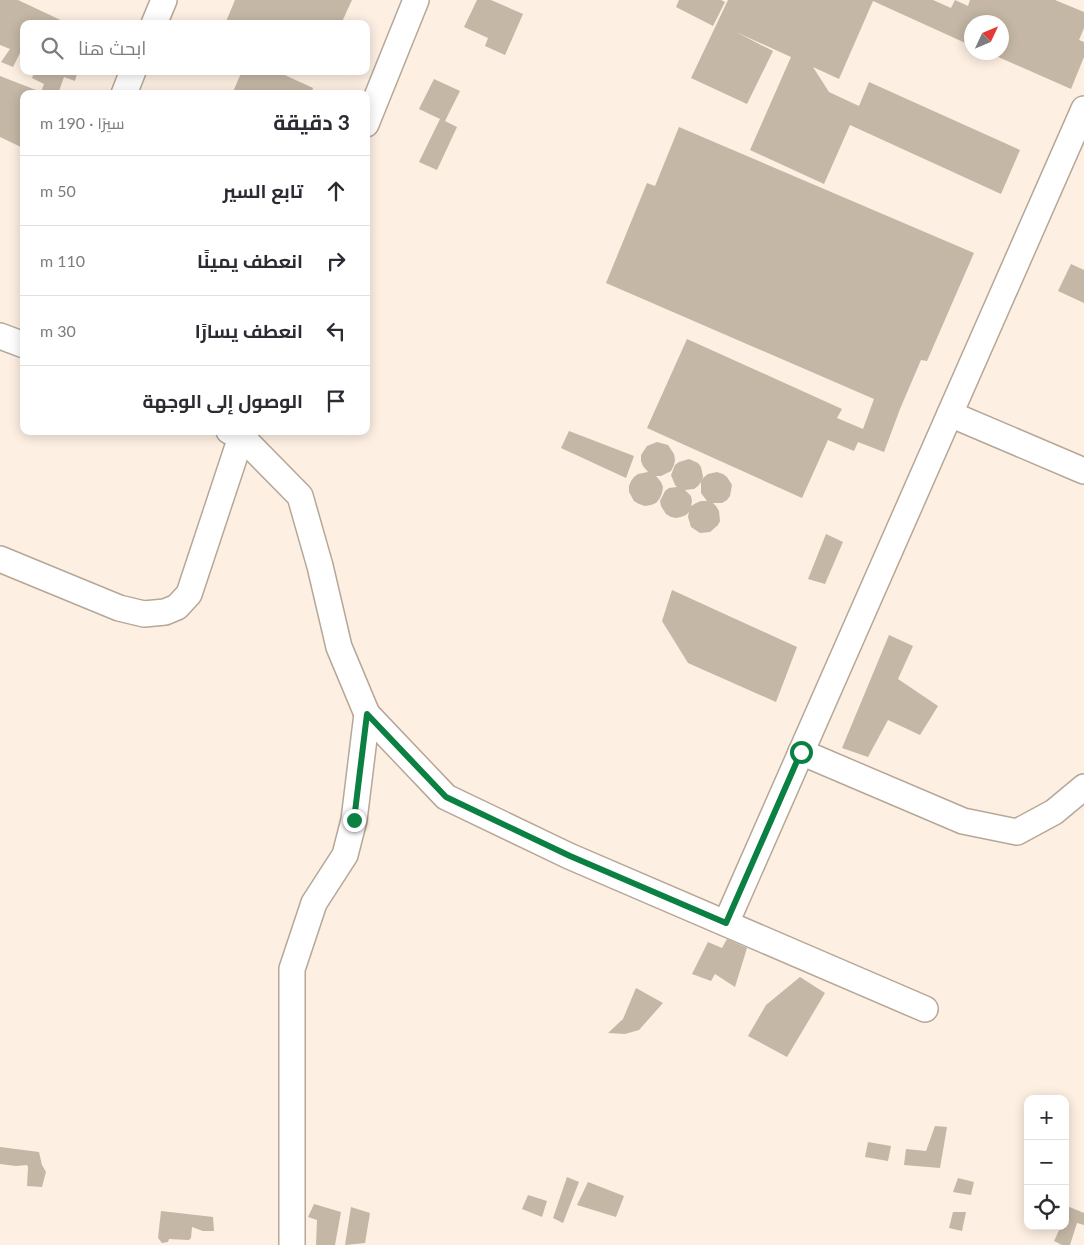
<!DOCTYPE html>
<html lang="ar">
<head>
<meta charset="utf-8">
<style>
  body { margin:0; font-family:Lato,Cairo,sans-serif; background:#f7f7f7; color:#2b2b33; direction:rtl }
  .controls { position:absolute; right:15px; bottom:15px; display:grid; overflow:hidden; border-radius:10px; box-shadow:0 2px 12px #0003 }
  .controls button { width:45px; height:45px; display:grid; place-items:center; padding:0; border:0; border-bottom:1px solid #e1e1e2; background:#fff; color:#2b2b33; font:25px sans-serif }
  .compass { position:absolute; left:964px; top:15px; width:45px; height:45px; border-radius:50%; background:#fff; box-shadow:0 2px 12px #0003; rotate:46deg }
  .stop { position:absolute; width:15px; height:15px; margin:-11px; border:4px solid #0b8043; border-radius:50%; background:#fff }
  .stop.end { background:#0b8043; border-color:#fff; box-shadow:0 1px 5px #0008 }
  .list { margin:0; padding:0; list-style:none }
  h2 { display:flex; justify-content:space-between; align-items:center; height:65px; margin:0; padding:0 20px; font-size:21px }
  h2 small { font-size:16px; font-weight:400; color:#7c7c81 }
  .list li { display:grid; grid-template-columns:32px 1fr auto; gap:15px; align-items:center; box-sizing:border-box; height:70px; padding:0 20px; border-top:1px solid #e1e1e2 }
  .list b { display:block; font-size:19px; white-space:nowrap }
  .list em { font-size:16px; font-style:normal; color:#7c7c81 }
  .icon { flex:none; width:28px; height:28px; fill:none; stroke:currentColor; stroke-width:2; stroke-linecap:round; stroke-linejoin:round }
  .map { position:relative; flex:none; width:1084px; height:1245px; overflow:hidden; direction:ltr }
  .search { position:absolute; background:#fff; box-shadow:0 2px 12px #0003; left:20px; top:20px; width:350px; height:55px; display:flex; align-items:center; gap:12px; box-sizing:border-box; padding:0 18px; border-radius:10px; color:#7c7c81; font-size:19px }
  .panel { position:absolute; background:#fff; box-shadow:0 2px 12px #0003; left:20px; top:90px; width:350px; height:345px; border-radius:10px; direction:rtl }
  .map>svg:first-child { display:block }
</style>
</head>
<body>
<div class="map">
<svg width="1084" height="1245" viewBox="0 0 1084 1245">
  <rect width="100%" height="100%" fill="#fdefe2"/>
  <!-- building -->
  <g fill="#c4b7a5" fill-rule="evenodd">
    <path d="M0,0h18l51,24h-45v30l-4,-1 -7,14 -12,-5 9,-13 -10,-4z"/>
    <path d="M235,0h117l-11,24h-116z"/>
    <path d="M477,0h14l32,14 -18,41 -20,-9 3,-8 -24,-11z"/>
    <path d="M679,0h42l4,2 -12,24 -37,-19z"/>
    <path d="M728,0h205l18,8 4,-8 13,6 2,-6h85l29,12v16l-5,12 5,2v15l-13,32 -84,-37h15v-30h-30v24l-99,-45 -34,78 -26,-12 16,25 30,14 10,-24 151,68 -19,44 -151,-69 -26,59 -74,-34 41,-93 -55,-25 37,19 -26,53 -56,-26z"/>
    <path d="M35,71h38l4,3 -2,7 -11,-4 -6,17h-13l-4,-2 3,-8 -12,-6z"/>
    <path d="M242,71h34l37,17 -2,6h-79z"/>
    <path d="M0,76l41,16v2h-17v44l-3,9 -21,-10z"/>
    <path d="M434,79l26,12 -15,30 12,6 -20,43 -18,-8 21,-43 -21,-10z"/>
    <path d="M679,127l295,126 -47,108 -6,-1 -21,49 -16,43 -26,-10 -4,9 -26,-11 -26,58 -155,-70 40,-89 155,70 -5,9 26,11 11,-30 -268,-116 41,-100 8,3z"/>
    <path d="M1071,264l13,6v33l-26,-12z"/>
    <path d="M569,431l65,25 -8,22 -65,-30z"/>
    <path d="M657,442l11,3 6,9 1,6 -1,5 -3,6 -10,5h-5l5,6 2,5 -1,6 -2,5 -4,5 -5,2 -6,1 -6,-2 -5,-3 -5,-9v-6l2,-5 3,-4 4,-3 10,-2 -5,-6 -2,-5v-6l6,-9z"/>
    <path d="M689,459l9,4 3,4 2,10 -2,5 2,-4 5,-4 9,-2 6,2 4,3 5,8 -2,11 -3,4 -5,3h-9l3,3 3,5 1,10 -2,4 -8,7 -10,1 -9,-6 -3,-10 1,-5 -3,3 -5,2 -5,1 -5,-1 -5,-3 -5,-8 -1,-5 5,-10 4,-3 8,-1 -2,-2 -4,-10 4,-10 4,-3zM701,482v11l6,8h-6l-5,2 -5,3 1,-5 -1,-5 -6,-6 9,-1 4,-3z"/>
    <path d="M826,534l17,8 -18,42 -17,-5z"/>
    <path d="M672,590l125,57 -21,55 -88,-39 -26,-42z"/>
    <path d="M889,635l24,11 -15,33 40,27 -18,29 -32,-15 -20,37 -26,-9z"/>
    <path d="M727,939l20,9 -12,39 -20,-13 -4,7 -19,-7 16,-32 14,6z"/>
    <path d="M800,977l25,16 -38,64 -39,-21 18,-31z"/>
    <path d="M636,988l27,15 -24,27 -14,4 -17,-1 15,-14z"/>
    <path d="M935,1126l12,1 -7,41 -36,-3 2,-16 20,2z"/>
    <path d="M868,1142l23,4 -3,15 -23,-4z"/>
    <path d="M0,1147l39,5 3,13 4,7 -4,15 -15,-1 1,-19 -1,-2 -11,1 -16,-2z"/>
    <path d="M567,1177l12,5 -16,41 -10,-5z"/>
    <path d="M958,1178l16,4 -3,13 -18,-3z"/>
    <path d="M588,1182l36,14 -8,21 -39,-12z"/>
    <path d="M528,1195l19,6 -5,16 -20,-8z"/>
    <path d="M314,1204l27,8 -6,33h-19l1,-25 -9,-3z"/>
    <path d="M1067,1206l17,7v12l-7,-2 -7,22h-8l-8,-4 7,-15h4v-15z"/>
    <path d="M351,1207l19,6 -5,30 -20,2z"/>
    <path d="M161,1211l52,6 1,14h-11l-11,-4 -1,11 -2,2 -20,-1 -1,3 -6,1 -4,-5z"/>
    <path d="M953,1212h13l-4,19 -13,-3z"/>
  </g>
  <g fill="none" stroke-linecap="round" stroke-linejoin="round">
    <!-- street casing -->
    <g stroke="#b6a797" stroke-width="28">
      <g id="street">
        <path d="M154,24l10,-24"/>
        <path d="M124,94l9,-23"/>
        <path d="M366,124l50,-124"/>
        <path d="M0,336l24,9"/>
        <path d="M950,414l134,57"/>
        <path d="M229,431l12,5 59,60 20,70 19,81 28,67 79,83 123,59 356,153"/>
        <path d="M0,559l119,49 25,6 21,-2 12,-5 12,-13 54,-163"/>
        <path d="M801,752l162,69 54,11 37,-20 30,-25"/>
        <path d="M726,923l358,-814"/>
        <path d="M292,1245v-276l22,-66 31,-48 9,-35 13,-106"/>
      </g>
    </g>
    <!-- street -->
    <use href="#street" stroke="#fff" stroke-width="25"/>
  </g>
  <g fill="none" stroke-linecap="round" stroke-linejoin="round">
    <!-- route -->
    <path stroke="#0b8043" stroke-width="6" d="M354,820l13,-106 79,83 124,59 156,67 75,-171"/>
  </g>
</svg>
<div class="controls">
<button>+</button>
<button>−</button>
<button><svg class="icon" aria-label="locate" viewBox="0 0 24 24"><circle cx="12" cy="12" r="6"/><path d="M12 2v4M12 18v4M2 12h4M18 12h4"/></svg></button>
</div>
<svg class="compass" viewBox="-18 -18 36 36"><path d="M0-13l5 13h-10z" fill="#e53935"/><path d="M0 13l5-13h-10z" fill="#7c7c81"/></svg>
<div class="stop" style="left:801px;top:752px"></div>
<div class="stop end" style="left:354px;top:820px"></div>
<div class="search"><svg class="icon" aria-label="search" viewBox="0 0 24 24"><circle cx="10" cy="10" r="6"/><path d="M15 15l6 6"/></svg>ابحث هنا</div>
<section class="panel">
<h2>3 دقيقة<small>سيرًا · 190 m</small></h2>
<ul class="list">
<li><svg class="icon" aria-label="ahead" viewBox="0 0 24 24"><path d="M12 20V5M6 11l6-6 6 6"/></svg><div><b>تابع السير</b></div><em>50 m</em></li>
<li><svg class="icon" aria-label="right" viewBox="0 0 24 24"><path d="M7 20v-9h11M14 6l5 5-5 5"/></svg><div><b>انعطف يمينًا</b></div><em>110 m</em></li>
<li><svg class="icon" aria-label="left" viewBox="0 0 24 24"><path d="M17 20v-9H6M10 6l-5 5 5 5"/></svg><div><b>انعطف يسارًا</b></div><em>30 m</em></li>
<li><svg class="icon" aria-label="arrive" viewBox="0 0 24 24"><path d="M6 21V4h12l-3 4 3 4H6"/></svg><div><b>الوصول إلى الوجهة</b></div></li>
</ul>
</section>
</div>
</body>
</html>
